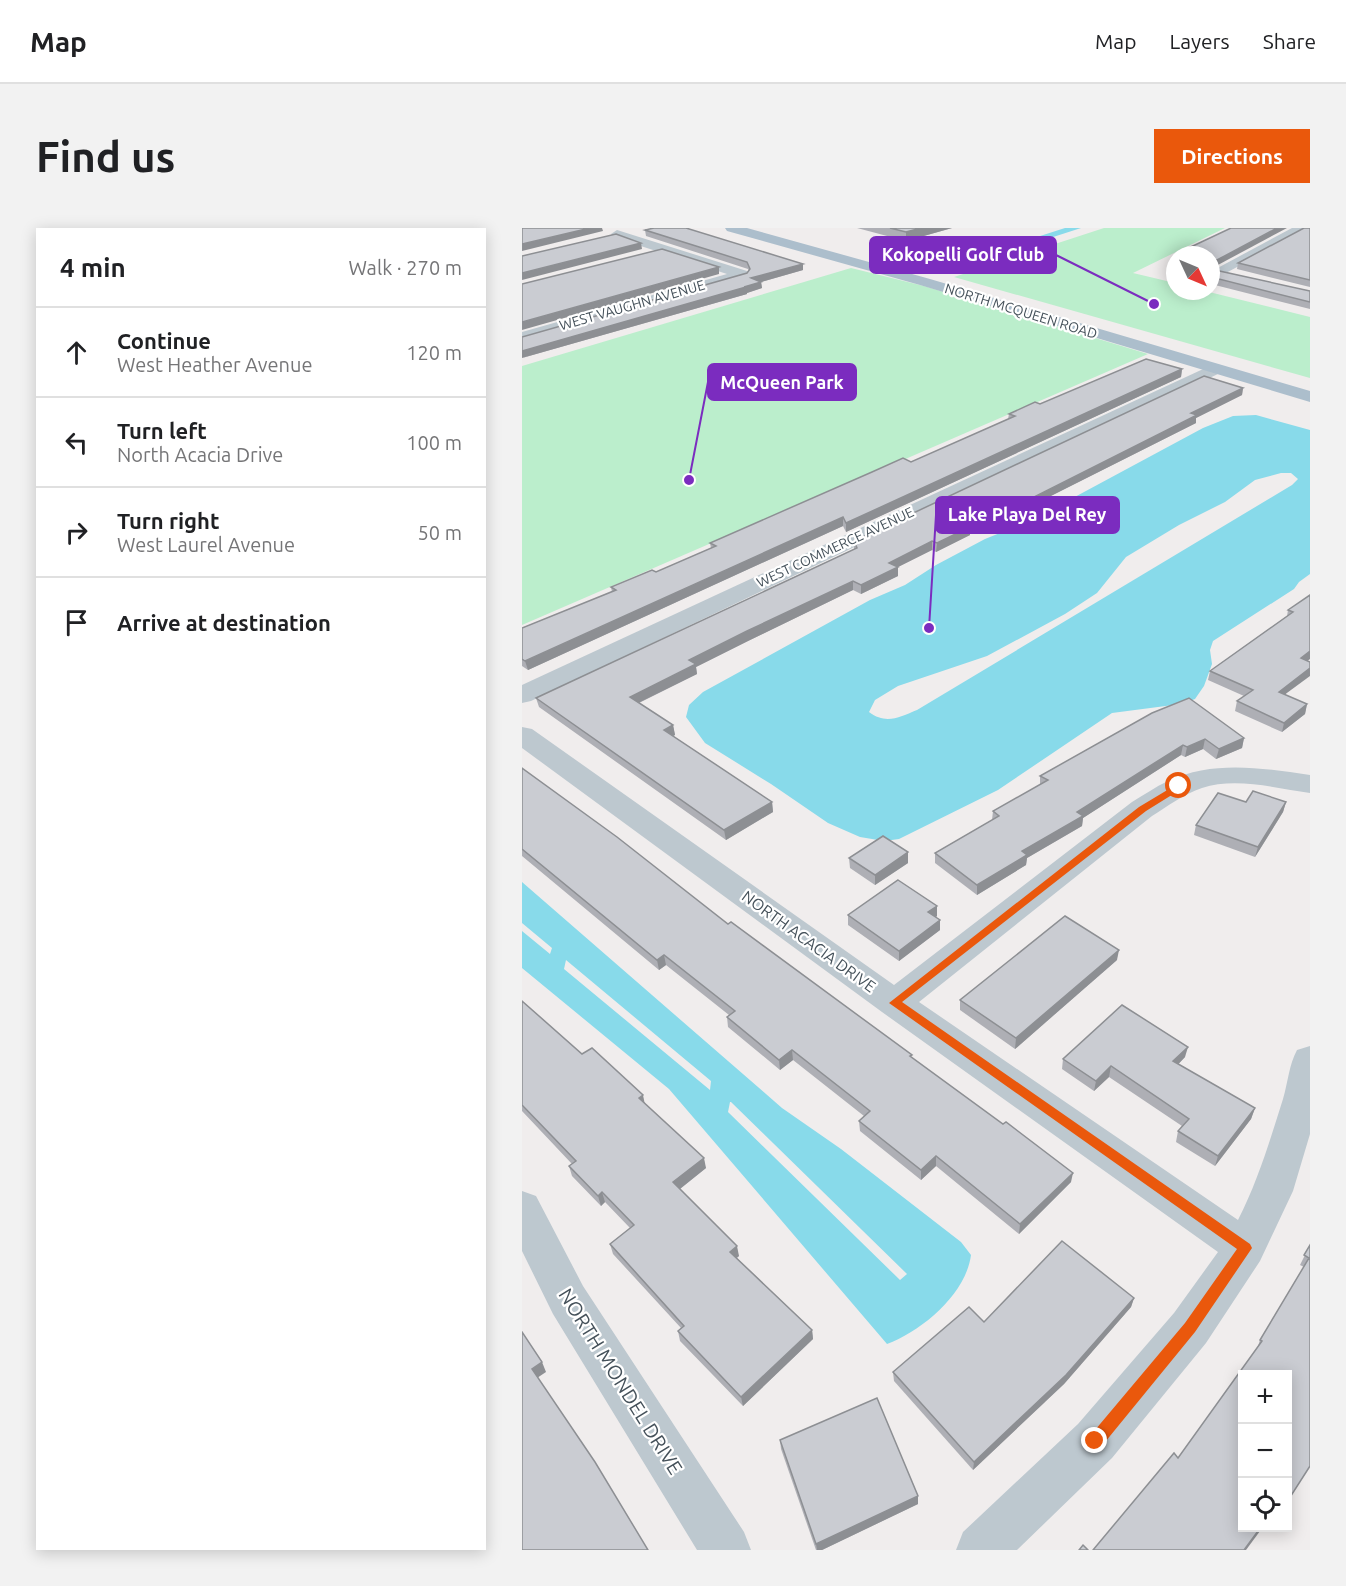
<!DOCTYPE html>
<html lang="en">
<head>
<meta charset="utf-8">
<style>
  body { margin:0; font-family:Ubuntu,sans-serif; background:#f2f2f2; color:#202124 }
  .controls { position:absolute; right:18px; bottom:18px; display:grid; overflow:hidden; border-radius:0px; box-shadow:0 3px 15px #0003 }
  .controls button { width:54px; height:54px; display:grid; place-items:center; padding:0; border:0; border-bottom:2px solid #e0e0e0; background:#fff; color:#202124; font:30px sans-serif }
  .compass { position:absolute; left:644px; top:18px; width:54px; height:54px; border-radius:50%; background:#fff; box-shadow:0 3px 15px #0003; rotate:134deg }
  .stop { position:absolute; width:18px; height:18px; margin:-14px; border:4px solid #ea580c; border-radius:50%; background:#fff }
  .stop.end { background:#ea580c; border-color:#fff; box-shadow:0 2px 6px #0008 }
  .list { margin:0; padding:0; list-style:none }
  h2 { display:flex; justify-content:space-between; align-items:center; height:78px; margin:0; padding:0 24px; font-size:26px }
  h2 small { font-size:20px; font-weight:400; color:#757577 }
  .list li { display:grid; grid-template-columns:39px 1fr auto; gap:18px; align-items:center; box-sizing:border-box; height:90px; padding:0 24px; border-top:2px solid #e0e0e0 }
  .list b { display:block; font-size:22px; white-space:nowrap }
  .list p { margin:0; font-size:20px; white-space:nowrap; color:#757577 }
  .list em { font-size:20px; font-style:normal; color:#757577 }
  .icon { flex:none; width:33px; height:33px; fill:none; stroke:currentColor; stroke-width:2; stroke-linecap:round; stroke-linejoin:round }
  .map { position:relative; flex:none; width:788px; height:1322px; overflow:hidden; border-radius:0px }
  header { display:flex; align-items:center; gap:36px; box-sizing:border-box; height:84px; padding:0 30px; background:#fff; border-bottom:2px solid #e0e0e0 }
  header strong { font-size:28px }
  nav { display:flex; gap:33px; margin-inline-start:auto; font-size:21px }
  .intro { display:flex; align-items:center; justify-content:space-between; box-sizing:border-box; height:144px; padding:0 36px }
  h1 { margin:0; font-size:42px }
  .button { padding:15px 27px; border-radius:0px; background:#ea580c; color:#fff; font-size:21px; font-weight:700 }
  main { display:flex; gap:36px; padding:0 36px }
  aside { flex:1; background:#fff; border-radius:0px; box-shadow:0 3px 15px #0003 }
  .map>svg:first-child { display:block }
</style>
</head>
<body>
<header>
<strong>Map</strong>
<nav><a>Map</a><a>Layers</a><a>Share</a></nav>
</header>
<div class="intro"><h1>Find us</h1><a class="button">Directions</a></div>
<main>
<aside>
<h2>4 min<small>Walk · 270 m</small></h2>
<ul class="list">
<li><svg class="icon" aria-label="ahead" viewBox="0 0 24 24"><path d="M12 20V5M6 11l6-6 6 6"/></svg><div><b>Continue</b><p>West Heather Avenue</p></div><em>120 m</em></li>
<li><svg class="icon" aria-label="left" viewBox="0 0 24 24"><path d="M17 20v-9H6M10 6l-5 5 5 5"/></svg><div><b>Turn left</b><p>North Acacia Drive</p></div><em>100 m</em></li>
<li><svg class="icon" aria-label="right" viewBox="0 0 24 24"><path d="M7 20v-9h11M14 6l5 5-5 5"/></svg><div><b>Turn right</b><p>West Laurel Avenue</p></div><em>50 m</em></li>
<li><svg class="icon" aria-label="arrive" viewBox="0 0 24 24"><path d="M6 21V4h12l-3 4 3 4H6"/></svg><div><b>Arrive at destination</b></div></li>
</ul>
</aside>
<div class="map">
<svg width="788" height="1322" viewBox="0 0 788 1322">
  <rect width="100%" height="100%" fill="#f0eded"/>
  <!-- green -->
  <g fill="#bec">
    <path d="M582,0h121l-92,45 42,10v8h30l105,26v61l-356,-101z"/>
    <path d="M329,40l73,18 224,68 -626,271v-259z"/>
  </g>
  <!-- water -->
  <g fill="#88daea" fill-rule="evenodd">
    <path d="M734,187l54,15v144l-11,8 -5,7 -81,52 -3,9 2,14 -8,22 -9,13 -14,5 -69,9 -114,77 -99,49 -15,2 -24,-4 -32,-14 -57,-39 -66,-41 -19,-26 3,-12 14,-13 167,-92 35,-15 31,-20 49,-26 47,-19 171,-92 30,-12zM759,245h10l7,6 -6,6 -375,225c-17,7 -31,15 -48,2l6,-12 23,-14 89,-30 78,-42 32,-21 29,-36 53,-32 46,-23 30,-22z"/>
    <path d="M0,654l260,226 59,41 120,93 10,13c-5,39 -49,76 -84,89l-218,-255 -147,-121v-37l28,23 2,-6 -30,-25zM44,732l145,121 -1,9 -146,-121zM208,874h1l176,172 -7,6 -172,-168z"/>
  </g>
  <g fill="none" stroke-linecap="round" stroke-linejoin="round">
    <!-- canal -->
    <path fill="#88daea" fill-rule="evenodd" d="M543,0h16l-130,42h-8l-2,-2z"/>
    <!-- minor -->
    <g fill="#bdc8cf" fill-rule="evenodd">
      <path d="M770,0h18l-86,46h-10l-2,-3z"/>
      <path d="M95,2l130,41 2,3 -2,3 -225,65v-10l205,-58 -114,-37 -2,-3z"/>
      <path d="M692,136l6,1 2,4 -2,4 -689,328 -9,2v-18z"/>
      <path d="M0,499l10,2 362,256 238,-183c12,-7 23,-15 36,-21 45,-21 94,-13 142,-6v18c-34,-5 -75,-16 -108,-5 -18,6 -34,18 -50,28l-233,186 319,218c20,-39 32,-80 45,-121 5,-17 6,-34 14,-49l13,-4v88l-17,57 -33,70 -54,82 -94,115 -95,92h-61l7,-18 115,-108 96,-111 44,-61 -336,-240 -360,-264z"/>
      <path d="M0,963l14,5 47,90 161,246 7,18h-54l-144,-236 -31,-63z"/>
    </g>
    <!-- major -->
    <path fill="#acbecc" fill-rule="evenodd" d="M203,0h22l183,51 380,112v11l-390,-117 -193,-54z"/>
  </g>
  <!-- wall -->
  <g fill="#aeafb5">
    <path d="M335,0h95l-46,13z"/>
    <path d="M709,0l-15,38 -5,-1v-10h-33v-2z"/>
    <path d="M788,0v59l-73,-18 1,-6z"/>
    <path d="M123,2l158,34v6l-42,12 1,6 -15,5v1l-225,64 225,-85 2,-2 -1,-2 -102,-33z"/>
    <path d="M689,38l4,4 95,21v18l-99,-25z"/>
    <path d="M660,141l-1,8 -335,155 -3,-6 -315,144 -6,-4v-38l90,-36 -1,-5 45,-15 55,-24 -1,-5 201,-81 97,-43 1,-5 31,-10z"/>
    <path d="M721,160l-1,7 -46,23v5l-181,91 -6,-2 -39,19v4l-34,17 -4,-2 -34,17v9l-37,18 -8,-4 -105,51 -52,26 1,7 -58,29 34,22 2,10 -2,1 99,66 1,10 -47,28 -187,-133 -3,-9 318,-149v-8z"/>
    <path d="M788,367l-3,66 -22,34 22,9 -2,10 -23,18 -47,-21 2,-10 7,-5 -36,-16 2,-9 77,-55 1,-6z"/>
    <path d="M630,485l92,25 -2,10 -26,11 -13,-10 -18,8 -4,-2 -98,63 -1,8 -55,32 -1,7 -49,30 -42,-32v-10l57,-33 1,-9 47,-26v-9z"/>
    <path d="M0,540l206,156 184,134 159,124 -52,52 -83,-68 -15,14 -61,-49 -1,-10 5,-5 -71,-56 -13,10 -52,-43 -1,-10 2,-2 -63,-50 -7,5 -137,-114z"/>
    <path d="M724,574h40l-3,10 -28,45 -61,-22 2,-10z"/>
    <path d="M327,630l59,5 -33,22 -25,-17z"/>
    <path d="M415,678v10l-1,1 4,3v10l-41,31 -51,-36v-10z"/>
    <path d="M595,732l-102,89 -55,-39v-10z"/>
    <path d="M0,773l60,53 63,50 61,64 -26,21 59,67 -2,2 75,72 1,9 -70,67 -63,-65 -2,-10 3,-3 -68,-74 -3,-10 20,-16 -25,-26 -4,4 -29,-30 -3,-10 3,-2 -50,-53z"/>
    <path d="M663,829l-7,7 77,44 -4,11 -36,47 -39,-24 2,-11 4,-5 -73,-49 -15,14 -32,-22 1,-10z"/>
    <path d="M788,1017v222l-23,-93 -109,84 79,-109 3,-9 44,-73 -4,-2z"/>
    <path d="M612,1070l-3,9 -67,77 -91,86 -79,-89 -1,-9 91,-50z"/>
    <path d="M258,1212l138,56v8l-96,46h-6l-35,-101z"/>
  </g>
  <!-- shaded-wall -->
  <g fill="#8d8f93">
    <path d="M68,0h12l1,3 -81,20v-7z"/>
    <path d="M399,0h31l-46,13v-9z"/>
    <path d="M755,0h10l-71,38 1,-6z"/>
    <path d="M119,15l1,6 -120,31v-7z"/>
    <path d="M281,36v6l-42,12 1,6 -15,5v1l-225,64v-7l229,-73z"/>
    <path d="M197,39v7l-197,56v-8z"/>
    <path d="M660,141l-1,8 -335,155v-9z"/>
    <path d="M721,160l-1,7 -46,23v5l-181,91 1,-8 175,-93z"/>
    <path d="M488,275l-1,9 -39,19v4l-34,17 1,-9 29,-18z"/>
    <path d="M321,289v9l-315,144 -3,-9z"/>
    <path d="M410,313v9l-34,17v9l-37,18v-9l28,-22z"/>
    <path d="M331,353v9l-105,51 -52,26 1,7 -65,32 -2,-9 59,-37 58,-29z"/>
    <path d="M788,423v8l-12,9 3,-10z"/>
    <path d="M788,440v8l-34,25 3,-9z"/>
    <path d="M785,476l-2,10 -23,18 2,-9z"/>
    <path d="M151,497l2,10 -10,5 -1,-10z"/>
    <path d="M722,510l-2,10 -26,11 3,-10z"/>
    <path d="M683,511l-2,10 -18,8 2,-10z"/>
    <path d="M661,517l-2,10 -98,63 -1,8 -55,32 -1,7 -49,30v-10l45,-34 55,-39z"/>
    <path d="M250,574l1,10 -47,28 -2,-10z"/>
    <path d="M764,574l-3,10 -28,45 3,-10z"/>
    <path d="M386,624v11l-33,22v-10z"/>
    <path d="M415,678v10l-9,7v-11z"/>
    <path d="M418,692v10l-41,31v-10z"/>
    <path d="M597,722l-2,10 -102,89 1,-11z"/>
    <path d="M142,727l2,10 -7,5 -2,-10z"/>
    <path d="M666,819l-3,10 -14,15 2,-11z"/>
    <path d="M270,822l1,10 -13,10 -1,-10z"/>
    <path d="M589,838l-2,11 -15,14 2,-10z"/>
    <path d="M121,867l2,10 -6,-7z"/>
    <path d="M733,880l-4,11 -36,47 3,-10z"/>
    <path d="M414,928v10l-15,14v-10z"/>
    <path d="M182,930l2,10 -30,24 -3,-10z"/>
    <path d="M551,945l-2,9 -52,52 1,-10z"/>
    <path d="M80,964l3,10 -4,4 -3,-10z"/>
    <path d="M215,1018l2,10 -7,5 -2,-9z"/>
    <path d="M612,1070l-3,9 -67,77 -91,86 1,-8z"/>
    <path d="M290,1102l1,9 -70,67 -2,-9z"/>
    <path d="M20,1134l4,10 -9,6 -5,-9z"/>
    <path d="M396,1268v8l-96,46h-5l-1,-6z"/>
    <path d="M739,1299h2l-17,23h-2z"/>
  </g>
  <!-- building -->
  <g fill="#caccd2" stroke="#8d8f93" stroke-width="1.5">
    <path d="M0,0h68l-68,16z"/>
    <path d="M132,0h32l117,36 -52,14 10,4 -17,5h2l-224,64v-14l225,-64 3,-4 -3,-7 -102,-32z"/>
    <path d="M368,0h31l-15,4z"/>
    <path d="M709,0h46l-60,32 -6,-1v-4h-20l-13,-2z"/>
    <path d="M782,0h6v52l-72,-17z"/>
    <path d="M94,6l25,9 -119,30v-17z"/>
    <path d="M140,21l57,18 -197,55v-38z"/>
    <path d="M689,38l4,4 95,21v11l-99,-25z"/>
    <path d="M624,131l36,10 -336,154 -3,-6 -318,144 -3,-2v-31l94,-38 -5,-3 41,-17 4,2 60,-26 -6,-3 162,-71 31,-14 8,4 104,-46 -6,-2 26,-12 5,2z"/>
    <path d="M682,148l39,12 -52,25 6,2 -181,91 -6,-3 -44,22 4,2 -33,16 -5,-2 -43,22 9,4 -37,18 -8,-4 -106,50 -58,29 7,4 -66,33 43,28 -9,5 108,72 -48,28 -188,-132 321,-150 -3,-7z"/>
    <path d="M788,367v56l-9,7 9,4v6l-31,24 28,12 -23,19 -47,-22 16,-11 -43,-19 83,-59 -5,-2z"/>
    <path d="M667,470l55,40 -25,11 -14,-10 -18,8 -4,-2 -106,67 6,4 -61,35 5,4 -50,30 -42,-32 64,-37 -6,-5 55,-31 -8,-4 112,-63z"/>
    <path d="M0,540l95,69 111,87 3,-2 181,133 -2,1 93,68 3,-2 67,51 -53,51 -84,-68 -15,14 -62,-49 11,-10 -78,-61 -13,10 -52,-43 8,-6 -71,-56 -7,5 -135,-111z"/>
    <path d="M731,563l33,11 -28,45 -62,-22 22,-32 28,9z"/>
    <path d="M361,608l25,16 -33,23 -26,-17z"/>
    <path d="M376,652l39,26 -9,6 12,8 -41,31 -51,-36z"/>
    <path d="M543,688l54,34 -103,88 -56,-38z"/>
    <path d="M0,773l60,53 10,-6 51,47 -4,3 65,60 -31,24 64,64 -7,6 82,78 -71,67 -63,-66 6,-5 -74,-82 24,-19 -32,-33 -4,4 -29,-30 7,-5 -54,-56z"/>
    <path d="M600,777l66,42 -15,14 82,47 -37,48 -40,-25 11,-12 -78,-53 -15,15 -33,-22z"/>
    <path d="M540,1013l72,57 -68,77 -92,87 -81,-90 76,-65 15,15z"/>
    <path d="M788,1017v221l-23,36v-128h-45v153h19l-17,23h-151l81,-97 4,5 84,-117 -2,-1 49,-82 -5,-3z"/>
    <path d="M0,1104l20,30 -10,7 63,93 53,88h-126z"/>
    <path d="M355,1170l41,98 -102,48 -36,-104z"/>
    <path d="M561,1317l5,5h-9z"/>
  </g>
  <!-- route -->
  <path fill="#ea580c" d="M657,555l5,3 -1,2 -37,23 -244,191 348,242 2,4 -57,84 -94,115 -6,2 -5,-2 -2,-6 2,-5 95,-113 52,-74 -348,-246 250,-196z"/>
  <g text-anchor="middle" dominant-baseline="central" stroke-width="4.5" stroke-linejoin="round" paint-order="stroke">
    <!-- far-street labels -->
    <g font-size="14" fill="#45515a" stroke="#fff">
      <text transform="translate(110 77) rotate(-16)">WEST VAUGHN AVENUE</text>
      <text transform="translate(499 83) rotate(17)">NORTH MCQUEEN ROAD</text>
      <text transform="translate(313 319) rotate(-25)">WEST COMMERCE AVENUE</text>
    </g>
    <!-- street labels -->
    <g font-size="16" fill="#45515a" stroke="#fff">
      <text transform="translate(287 713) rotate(36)">NORTH ACACIA DRIVE</text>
    </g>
    <!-- near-street labels -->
    <g font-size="20" fill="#45515a" stroke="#fff">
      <text transform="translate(99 1153) rotate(58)">NORTH MONDEL DRIVE</text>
    </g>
  </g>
  <!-- callouts -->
  <path fill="none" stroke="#7b2cbf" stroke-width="2" d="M632 76L534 27M167 252L186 154M407 400L414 287"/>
  <g fill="#7b2cbf" stroke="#fff" stroke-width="2">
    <circle cx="632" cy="76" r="6"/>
    <circle cx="167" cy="252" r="6"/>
    <circle cx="407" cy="400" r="6"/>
  </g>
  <g fill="#7b2cbf" stroke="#7b2cbf" stroke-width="2">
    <rect x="348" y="9" width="186" height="36" rx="6"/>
    <rect x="186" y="136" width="148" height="36" rx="6"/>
    <rect x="414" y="269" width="183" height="36" rx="6"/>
  </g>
  <g font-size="18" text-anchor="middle" font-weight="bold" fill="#fff">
    <text x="441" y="33">Kokopelli Golf Club</text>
    <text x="260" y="161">McQueen Park</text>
    <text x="505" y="293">Lake Playa Del Rey</text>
  </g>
</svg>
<div class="controls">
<button>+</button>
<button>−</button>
<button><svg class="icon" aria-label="locate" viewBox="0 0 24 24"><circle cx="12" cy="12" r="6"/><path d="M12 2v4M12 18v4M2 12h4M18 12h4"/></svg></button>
</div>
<svg class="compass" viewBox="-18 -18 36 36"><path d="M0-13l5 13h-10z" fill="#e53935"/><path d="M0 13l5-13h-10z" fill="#757577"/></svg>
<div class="stop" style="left:657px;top:558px"></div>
<div class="stop end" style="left:573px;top:1213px"></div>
</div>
</main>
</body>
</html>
